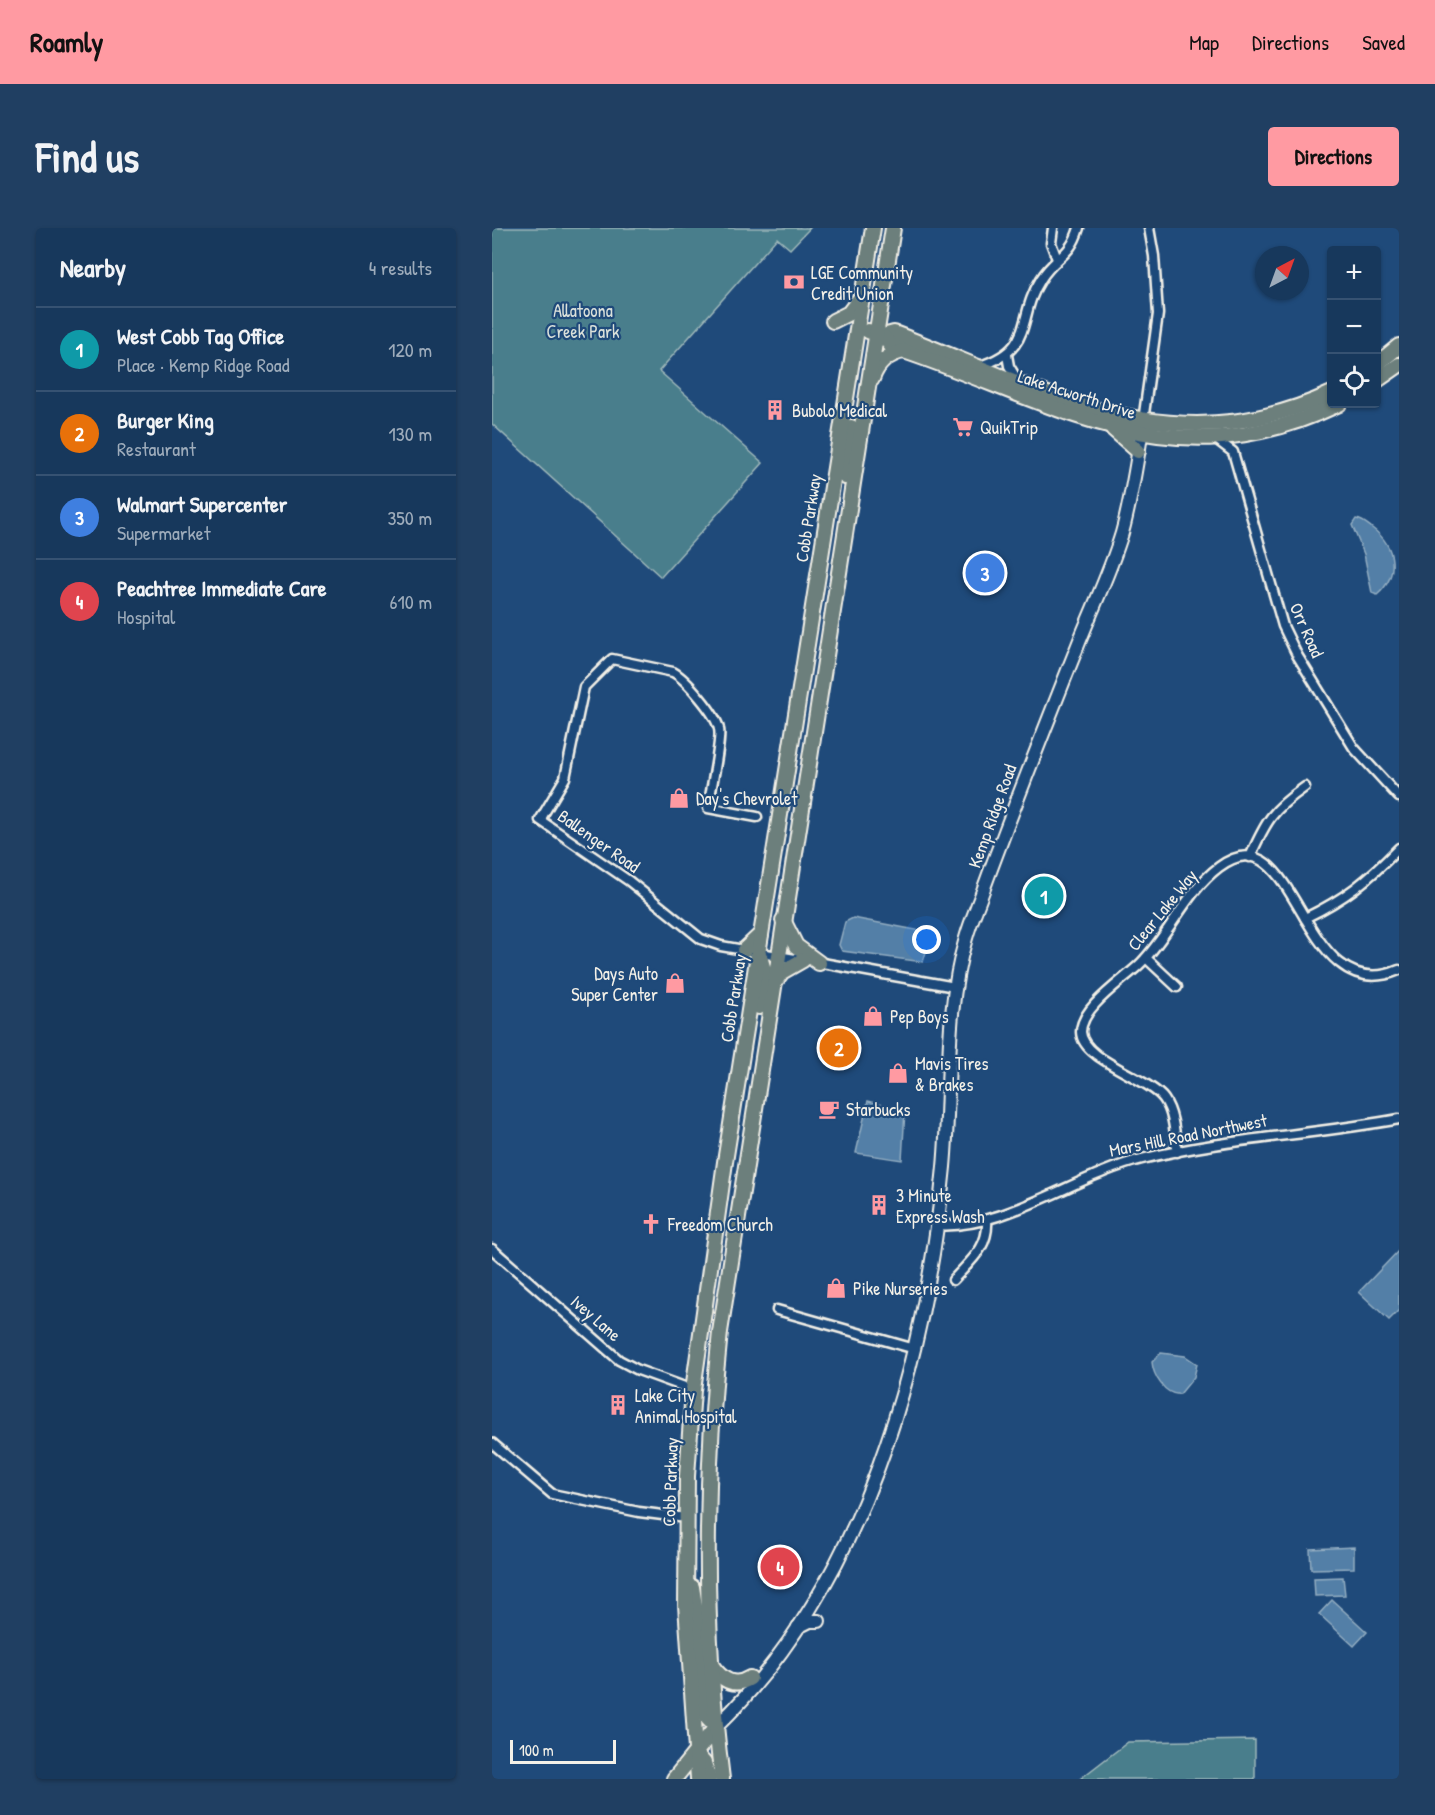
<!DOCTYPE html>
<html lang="en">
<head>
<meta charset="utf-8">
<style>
  body { margin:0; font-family:"Patrick Hand",sans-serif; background:#203f62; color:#f1f3f6 }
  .controls { position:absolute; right:18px; top:18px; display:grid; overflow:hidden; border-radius:6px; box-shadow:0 2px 4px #0004 }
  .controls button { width:54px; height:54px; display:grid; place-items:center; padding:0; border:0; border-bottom:2px solid #365272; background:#17385c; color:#f1f3f6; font:30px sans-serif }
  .compass { position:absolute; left:763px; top:18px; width:54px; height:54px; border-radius:50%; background:#17385c; box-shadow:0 2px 4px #0004; rotate:41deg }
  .scale { position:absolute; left:18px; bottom:15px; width:106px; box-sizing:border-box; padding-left:6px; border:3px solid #f4f1e8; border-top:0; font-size:16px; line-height:21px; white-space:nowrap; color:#f4f1e8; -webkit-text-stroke:4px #1f4a7a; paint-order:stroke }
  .you { position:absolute; left:435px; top:712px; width:21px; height:21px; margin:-15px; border:4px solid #fff; border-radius:50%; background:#1a73e8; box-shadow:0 0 0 9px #1a73e833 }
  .badge { display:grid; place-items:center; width:39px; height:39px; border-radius:50%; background:#ff9aa2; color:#fff; font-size:20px; font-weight:700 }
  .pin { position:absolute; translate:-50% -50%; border:3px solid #fff; box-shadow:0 2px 6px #0006 }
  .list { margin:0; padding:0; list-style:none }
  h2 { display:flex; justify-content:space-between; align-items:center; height:78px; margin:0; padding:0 24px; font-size:26px }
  h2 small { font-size:20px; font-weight:400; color:#9eacbb }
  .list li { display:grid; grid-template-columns:39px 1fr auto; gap:18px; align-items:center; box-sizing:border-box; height:84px; padding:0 24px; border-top:2px solid #365272 }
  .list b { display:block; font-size:22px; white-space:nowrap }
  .list p { margin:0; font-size:20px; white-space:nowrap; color:#9eacbb }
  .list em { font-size:20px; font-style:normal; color:#9eacbb }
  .icon { flex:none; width:33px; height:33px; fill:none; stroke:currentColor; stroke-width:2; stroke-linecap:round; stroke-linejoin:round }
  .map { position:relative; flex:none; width:907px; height:1551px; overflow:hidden; border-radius:6px }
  header { display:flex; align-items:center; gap:36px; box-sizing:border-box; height:84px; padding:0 30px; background:#ff9aa2; color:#111 }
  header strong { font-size:28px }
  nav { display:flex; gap:33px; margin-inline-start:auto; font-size:21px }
  .intro { display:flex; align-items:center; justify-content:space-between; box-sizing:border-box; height:144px; padding:0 36px }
  h1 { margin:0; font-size:42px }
  .button { padding:15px 27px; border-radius:6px; background:#ff9aa2; color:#111; font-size:21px; font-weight:700 }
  main { display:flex; gap:36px; padding:0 36px }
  aside { flex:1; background:#17385c; border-radius:6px; box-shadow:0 2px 4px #0004 }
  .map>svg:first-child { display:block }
</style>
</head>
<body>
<header>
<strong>Roamly</strong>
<nav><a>Map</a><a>Directions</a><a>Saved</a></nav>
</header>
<div class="intro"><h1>Find us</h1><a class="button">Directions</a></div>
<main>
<aside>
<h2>Nearby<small>4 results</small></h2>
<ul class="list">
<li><span class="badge" style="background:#0f9aa8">1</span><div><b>West Cobb Tag Office</b><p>Place · Kemp Ridge Road</p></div><em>120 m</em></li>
<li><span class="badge" style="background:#e8710a">2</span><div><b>Burger King</b><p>Restaurant</p></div><em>130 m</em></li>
<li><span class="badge" style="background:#3f7fe0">3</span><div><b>Walmart Supercenter</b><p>Supermarket</p></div><em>350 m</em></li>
<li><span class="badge" style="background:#e0444e">4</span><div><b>Peachtree Immediate Care</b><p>Hospital</p></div><em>610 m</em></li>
</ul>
</aside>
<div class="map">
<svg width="907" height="1551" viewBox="0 0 907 1551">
  <rect width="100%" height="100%" fill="#1f4a7a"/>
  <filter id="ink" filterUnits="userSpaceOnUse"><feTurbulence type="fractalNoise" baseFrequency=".0167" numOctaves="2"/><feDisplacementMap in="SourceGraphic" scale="12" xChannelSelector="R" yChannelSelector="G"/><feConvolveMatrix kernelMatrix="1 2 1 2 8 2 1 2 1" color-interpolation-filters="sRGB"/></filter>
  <g filter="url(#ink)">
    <!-- green -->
    <g fill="#4a7e8c" stroke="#9fb8ba" stroke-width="1.5">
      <path d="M0,0h318l-20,21 -13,-11 -118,133 104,92 -102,114 -169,-153z"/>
      <path d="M763,1512v39h-175l48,-37z"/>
    </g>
    <!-- water -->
    <g fill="#527fa7" stroke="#93adc1" stroke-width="1.5">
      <path d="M864,291c7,1 11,5 16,9 25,19 27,48 5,67l-5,-2 -8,-39 -12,-29z"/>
      <path d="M361,690l63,12 15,6 -8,26 -81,-11 -3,-6 6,-23z"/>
      <path d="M376,873l37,9 -3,50 -46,-7z"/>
      <path d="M907,1022v60l-10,10 -30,-28z"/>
      <path d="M669,1125l24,3 12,8 -3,13 -14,17c-15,2 -27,-19 -28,-32z"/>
      <path d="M862,1319v21l-43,1 -1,-20z"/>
      <path d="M851,1349l2,18 -30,1 -1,-18z"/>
      <path d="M840,1372l35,32 -13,14 -35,-32z"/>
    </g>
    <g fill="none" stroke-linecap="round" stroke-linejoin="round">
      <!-- street casing -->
      <g stroke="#f4f1e8" stroke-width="13">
        <g id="street">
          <path d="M561,0l-2,15 6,16"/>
          <path d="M515,127l2,11 9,15"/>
          <path d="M488,138c56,-18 36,-48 61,-87 15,-24 29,-21 38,-51"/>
          <path d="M651,193l15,-107 -4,-58 -5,-28"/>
          <path d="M724,211l17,13 50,174 14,29 57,93 45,49"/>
          <path d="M265,589l-49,-9c2,-14 14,-69 11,-79 -3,-15 -33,-50 -46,-57l-61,-13 -28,28 -19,91 -25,42 89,61 72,58 20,7 80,14"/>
          <path d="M758,629c16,-36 22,-47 55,-70"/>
          <path d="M813,690c40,-19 63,-38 94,-70"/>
          <path d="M654,730l31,29"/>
          <path d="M325,734l138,25"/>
          <path d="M685,924c-2,-17 -3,-39 -13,-53 -15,-21 -82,-39 -83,-67 0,-26 45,-53 61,-70 28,-29 45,-71 77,-95 80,-59 80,145 180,103"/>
          <path d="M444,997c65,6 141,-50 206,-66 85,-21 172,-24 257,-40"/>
          <path d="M0,1021l127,111 19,10 55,20"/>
          <path d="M461,1052c17,-19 36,-32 34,-60"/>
          <path d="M285,1082l138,39"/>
          <path d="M0,1215l60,51 87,18 47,6"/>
        </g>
      </g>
      <!-- secondary casing -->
      <g stroke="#f4f1e8" stroke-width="16">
        <g id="secondary">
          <path d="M306,1399l12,-6h9"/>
          <path d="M224,1499c147,-142 209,-362 228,-560 7,-76 0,-155 22,-229 5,-18 13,-35 19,-53 29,-79 60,-157 91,-235 15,-39 34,-77 46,-117 10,-36 15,-73 21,-110"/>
        </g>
      </g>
      <!-- primary casing -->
      <g stroke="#f4f1e8" stroke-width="18">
        <g id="primary">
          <path d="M341,93l16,-8 12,-16"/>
          <path d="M376,103l15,5 11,-3c150,57 276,135 438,60"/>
          <path d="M391,108l7,9 14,6c157,53 266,133 435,53"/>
          <path d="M884,137l23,-19"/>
          <path d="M380,151c5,-15 16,-25 32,-28"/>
          <path d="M884,153l23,-16"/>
          <path d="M621,201l25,22"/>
          <path d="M353,249l6,-50"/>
          <path d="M291,692l13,26 23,17"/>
          <path d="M252,722l17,-16"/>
          <path d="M282,755l8,-11 21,-12"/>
          <path d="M267,779l6,-33 -5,-18"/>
          <path d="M200,1359l6,38 5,83 5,11 8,8"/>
          <path d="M220,1438c10,14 22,22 38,12"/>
          <path d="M204,1526l8,9 5,16"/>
          <path d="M182,1551l42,-52"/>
          <path d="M206,1551l-12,-174 1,-129 6,-86 32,-228 148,-934"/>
          <path d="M230,1551c-19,-148 -18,-299 -2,-447l173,-1104"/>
        </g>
      </g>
      <!-- street -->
      <use href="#street" stroke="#1f4a7a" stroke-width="8"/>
      <!-- secondary -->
      <use href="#secondary" stroke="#1f4a7a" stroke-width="12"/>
      <!-- primary -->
      <use href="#primary" stroke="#6c7f7c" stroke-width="14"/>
    </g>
  </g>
  <!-- icons -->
  <defs>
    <g id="bank-bare" transform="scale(1.62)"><path d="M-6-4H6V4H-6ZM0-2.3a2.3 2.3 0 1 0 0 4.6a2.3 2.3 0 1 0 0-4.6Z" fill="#ff9aa2" stroke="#1f4a7a" stroke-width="2.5" paint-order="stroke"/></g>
    <g id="building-bare" transform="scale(1.62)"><path d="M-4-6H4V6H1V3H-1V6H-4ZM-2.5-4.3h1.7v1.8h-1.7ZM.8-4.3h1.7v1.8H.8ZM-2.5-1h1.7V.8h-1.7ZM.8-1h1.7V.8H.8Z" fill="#ff9aa2" stroke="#1f4a7a" stroke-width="2.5" paint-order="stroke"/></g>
    <g id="supermarket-bare" transform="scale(1.62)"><path d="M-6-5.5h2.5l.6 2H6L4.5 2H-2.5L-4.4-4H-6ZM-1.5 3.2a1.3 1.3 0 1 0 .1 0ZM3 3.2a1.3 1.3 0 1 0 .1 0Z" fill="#ff9aa2" stroke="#1f4a7a" stroke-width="2.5" paint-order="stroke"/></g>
    <g id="shop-bare" transform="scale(1.62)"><path d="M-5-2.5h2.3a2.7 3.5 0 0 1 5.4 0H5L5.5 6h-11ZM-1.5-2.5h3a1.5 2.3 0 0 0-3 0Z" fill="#ff9aa2" stroke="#1f4a7a" stroke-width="2.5" paint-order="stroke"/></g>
    <g id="cafe-bare" transform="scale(1.62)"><path d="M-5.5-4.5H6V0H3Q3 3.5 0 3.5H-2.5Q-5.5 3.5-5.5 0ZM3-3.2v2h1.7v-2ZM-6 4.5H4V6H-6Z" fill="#ff9aa2" stroke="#1f4a7a" stroke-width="2.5" paint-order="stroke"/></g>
    <g id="church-bare" transform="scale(1.62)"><path d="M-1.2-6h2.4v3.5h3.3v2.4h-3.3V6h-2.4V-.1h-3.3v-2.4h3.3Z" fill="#ff9aa2" stroke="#1f4a7a" stroke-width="2.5" paint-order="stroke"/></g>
  </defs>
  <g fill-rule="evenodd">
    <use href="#bank-bare" x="302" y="54"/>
    <use href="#building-bare" x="283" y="182"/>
    <use href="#supermarket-bare" x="471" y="199"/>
    <use href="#shop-bare" x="187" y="570"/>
    <use href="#shop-bare" x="183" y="755"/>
    <use href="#shop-bare" x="381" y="788"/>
    <use href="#shop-bare" x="406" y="845"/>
    <use href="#cafe-bare" x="337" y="881"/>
    <use href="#building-bare" x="387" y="977"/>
    <use href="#church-bare" x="159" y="996"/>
    <use href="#shop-bare" x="344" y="1060"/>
    <use href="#building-bare" x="126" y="1177"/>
  </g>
  <g text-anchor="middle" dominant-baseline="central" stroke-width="4.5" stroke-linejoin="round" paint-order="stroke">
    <!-- poi labels -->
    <g font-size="18" fill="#f4f1e8" stroke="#1f4a7a" text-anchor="start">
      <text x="319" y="44">LGE Community<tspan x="319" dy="21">Credit Union</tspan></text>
      <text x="300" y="182">Bubolo Medical</text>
      <text x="488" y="199">QuikTrip</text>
      <text x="204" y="570">Day's Chevrolet</text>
      <text x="166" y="745" text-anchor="end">Days Auto<tspan x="166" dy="21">Super Center</tspan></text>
      <text x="398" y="788">Pep Boys</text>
      <text x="423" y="835">Mavis Tires<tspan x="423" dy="21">&amp; Brakes</tspan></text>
      <text x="354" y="881">Starbucks</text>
      <text x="404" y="967">3 Minute<tspan x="404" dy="21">Express Wash</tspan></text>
      <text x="176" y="996">Freedom Church</text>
      <text x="361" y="1060">Pike Nurseries</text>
      <text x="143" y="1167">Lake City<tspan x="143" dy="21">Animal Hospital</tspan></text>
    </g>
    <!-- park labels -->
    <g font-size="18" fill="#dae0da" stroke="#1f4a7a">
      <text x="91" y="82">Allatoona<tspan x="91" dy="21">Creek Park</tspan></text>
    </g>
    <!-- street labels -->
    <g font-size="18" fill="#f4f1e8" stroke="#1f4a7a">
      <text transform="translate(585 166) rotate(18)">Lake Acworth Drive</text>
      <text transform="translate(316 290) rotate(-81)">Cobb Parkway</text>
      <text transform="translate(815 402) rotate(66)">Orr Road</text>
      <text transform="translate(500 588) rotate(-70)">Kemp Ridge Road</text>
      <text transform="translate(107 613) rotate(35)">Ballenger Road</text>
      <text transform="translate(670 682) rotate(-51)">Clear Lake Way</text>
      <text transform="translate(241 770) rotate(-81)">Cobb Parkway</text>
      <text transform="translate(696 907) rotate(-11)">Mars Hill Road Northwest</text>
      <text transform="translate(104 1090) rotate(41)">Ivey Lane</text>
      <text transform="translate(178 1254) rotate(-88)">Cobb Parkway</text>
    </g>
  </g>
</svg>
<div class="controls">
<button>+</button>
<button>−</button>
<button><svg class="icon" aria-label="locate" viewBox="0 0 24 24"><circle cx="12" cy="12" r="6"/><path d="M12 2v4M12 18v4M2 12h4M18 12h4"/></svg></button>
</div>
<svg class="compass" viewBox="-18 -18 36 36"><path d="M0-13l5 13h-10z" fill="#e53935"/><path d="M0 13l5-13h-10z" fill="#9eacbb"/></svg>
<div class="scale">100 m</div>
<div class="you"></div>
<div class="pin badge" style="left:552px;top:668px;background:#0f9aa8">1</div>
<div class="pin badge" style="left:347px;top:820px;background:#e8710a">2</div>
<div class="pin badge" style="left:493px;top:345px;background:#3f7fe0">3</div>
<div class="pin badge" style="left:288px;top:1339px;background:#e0444e">4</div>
</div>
</main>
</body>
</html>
